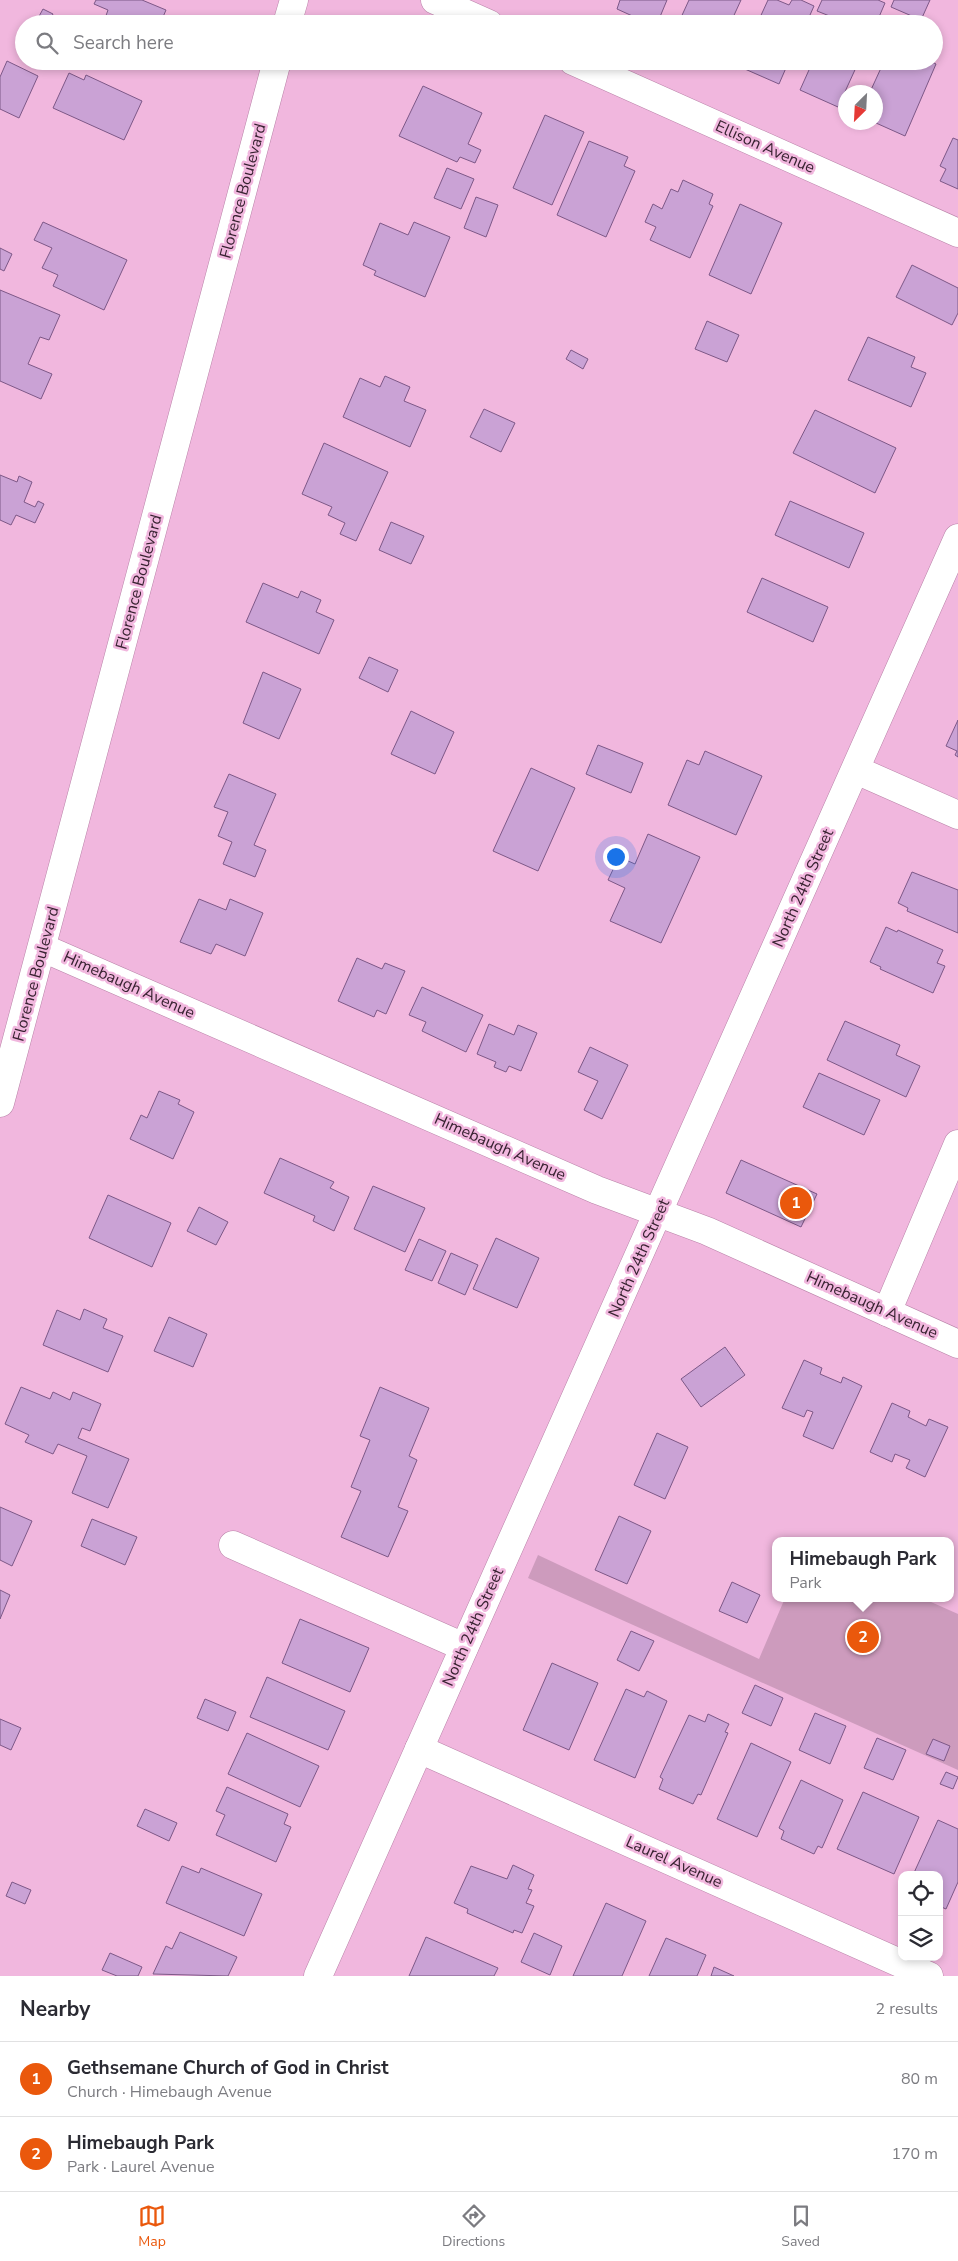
<!DOCTYPE html>
<html lang="en">
<head>
<meta charset="utf-8">
<style>
  body { margin:0; font-family:"Nunito Sans",sans-serif; background:#f2f2f3; color:#2b2b33 }
  .controls { position:absolute; right:15px; bottom:15px; display:grid; overflow:hidden; border-radius:10px; box-shadow:0 2px 8px #0003 }
  .controls button { width:45px; height:45px; display:grid; place-items:center; padding:0; border:0; border-bottom:1px solid #e1e1e2; background:#fff; color:#2b2b33; font:25px sans-serif }
  .compass { position:absolute; left:838px; top:85px; width:45px; height:45px; border-radius:50%; background:#fff; box-shadow:0 2px 8px #0003; rotate:204deg }
  .you { position:absolute; left:615px; top:856px; width:18px; height:18px; margin:-12px; border:4px solid #fff; border-radius:50%; background:#1a73e8; box-shadow:0 0 0 8px #1a73e833 }
  .badge { display:grid; place-items:center; width:32px; height:32px; border-radius:50%; background:#ea580c; color:#fff; font-size:16px; font-weight:700 }
  .pin { position:absolute; translate:-50% -50%; border:2px solid #fff; box-shadow:0 1px 5px #0006 }
  .popup { position:absolute; left:772px; top:1537px; width:182px; height:65px; box-sizing:border-box; display:grid; place-content:center; border-radius:10px; background:#fff; filter:drop-shadow(0 1px 4px #0005); font-size:16px; white-space:nowrap; color:#7c7c81 }
  .popup b { font-size:19px; color:#2b2b33 }
  .popup::after { content:''; position:absolute; left:50%; top:100%; margin-left:-10px; border:10px solid transparent; border-top-color:#fff }
  .list { margin:0; padding:0; list-style:none }
  h2 { display:flex; justify-content:space-between; align-items:center; height:65px; margin:0; padding:0 20px; font-size:21px }
  h2 small { font-size:16px; font-weight:400; color:#7c7c81 }
  .list li { display:grid; grid-template-columns:32px 1fr auto; gap:15px; align-items:center; box-sizing:border-box; height:75px; padding:0 20px; border-top:1px solid #e1e1e2 }
  .list b { display:block; font-size:19px; white-space:nowrap }
  .list p { margin:0; font-size:16px; white-space:nowrap; color:#7c7c81 }
  .list em { font-size:16px; font-style:normal; color:#7c7c81 }
  .icon { flex:none; width:28px; height:28px; fill:none; stroke:currentColor; stroke-width:2; stroke-linecap:round; stroke-linejoin:round }
  .map { position:relative; flex:none; width:958px; height:1976px; overflow:hidden }
  .search { position:absolute; background:#fff; box-shadow:0 2px 8px #0003; left:15px; right:15px; top:15px; height:55px; display:flex; align-items:center; gap:12px; box-sizing:border-box; padding:0 18px; border-radius:28px; color:#7c7c81; font-size:19px }
  .sheet { height:215px; background:#fff }
  nav { display:flex; justify-content:space-around; align-items:center; box-sizing:border-box; height:70px; border-top:1px solid #e1e1e2; background:#fff; font-size:14px; color:#7c7c81 }
  nav a { display:grid; justify-items:center; gap:2px }
  nav .on { color:#ea580c }
  .map>svg:first-child { display:block }
</style>
</head>
<body>
<div class="map">
<svg width="958" height="1976" viewBox="0 0 958 1976">
  <rect width="100%" height="100%" fill="#f1b7de"/>
  <!-- green -->
  <path fill="#cd9bbd" d="M538,1555l221,104 26,-61h137l36,16v156l-430,-192z"/>
  <!-- building -->
  <g fill="#caa2d5" stroke="#7d5887">
    <path d="M96,0h46l24,10 -6,14h-57l5,-14 -14,-6z"/>
    <path d="M620,0h47l-10,24h-7l-33,-15z"/>
    <path d="M689,0h52l-11,24h-52z"/>
    <path d="M768,0h9l12,5 3,-5h9l13,6 -8,18h-49z"/>
    <path d="M822,0h56l7,3 -9,21h-46l2,-7 -15,-6z"/>
    <path d="M894,0h36l-9,20 -30,-13z"/>
    <path d="M43,9l10,5 -5,10 -11,-4z"/>
    <path d="M7,61l31,15 -19,42 -19,-9v-32z"/>
    <path d="M740,61h49l-10,23 -41,-18z"/>
    <path d="M813,61h46l-21,46 -38,-17z"/>
    <path d="M871,61h59l6,3 -31,72 -29,-13 4,-11 -4,-2v-18h-6l11,-24 -11,-5z"/>
    <path d="M69,73l15,7 2,-5 56,26 -18,39 -71,-32z"/>
    <path d="M423,86l59,27 -14,31 13,6 -6,13 -15,-6 -3,5 -58,-26z"/>
    <path d="M545,115l39,17 -32,73 -39,-17z"/>
    <path d="M953,138l5,2v49l-18,-8 6,-12 -6,-3z"/>
    <path d="M589,141l39,16 -4,9 11,5 -29,66 -49,-22z"/>
    <path d="M447,168l27,11 -13,30 -27,-11z"/>
    <path d="M683,180l30,14 -4,10 4,2 -23,52 -40,-18 6,-13 -11,-5 8,-18 9,5 9,-20 7,3z"/>
    <path d="M476,197l22,8 -12,32 -22,-9z"/>
    <path d="M740,204l42,19 -31,71 -42,-19z"/>
    <path d="M43,222l84,38 -23,50 -51,-24 5,-11 -16,-7 10,-20 -18,-8z"/>
    <path d="M414,222l36,15 -25,60 -51,-22 2,-4 -13,-6 17,-42 28,12z"/>
    <path d="M0,248l12,6 -8,17 -4,-2z"/>
    <path d="M912,265l46,23v25l-6,12 -56,-28z"/>
    <path d="M0,290l60,25 -11,25 -9,-3 -12,27 24,10 -11,25 -41,-18z"/>
    <path d="M707,321l32,14 -12,27 -32,-13z"/>
    <path d="M868,337l47,20 -4,10 15,6 -15,34 -63,-27z"/>
    <path d="M571,350l17,9 -5,10 -17,-10z"/>
    <path d="M385,376l25,11 -6,14 22,9 -16,37 -67,-30 17,-39 20,9z"/>
    <path d="M484,409l31,14 -14,29 -31,-15z"/>
    <path d="M815,410l81,38 -21,45 -82,-40z"/>
    <path d="M324,443l64,29 -32,69 -16,-7 5,-11 -17,-8 4,-8 -30,-13z"/>
    <path d="M0,475l17,7 2,-6 13,6 -8,20 11,5 3,-6 6,3 -9,19 -19,-8 -5,10 -11,-5z"/>
    <path d="M790,501l74,32 -15,35 -74,-33z"/>
    <path d="M391,522l33,14 -13,28 -32,-14z"/>
    <path d="M762,578l66,29 -15,35 -66,-30z"/>
    <path d="M263,583l35,15 3,-7 20,9 -5,12 18,8 -15,34 -73,-32z"/>
    <path d="M369,657l29,13 -10,22 -29,-14z"/>
    <path d="M263,672l38,17 -22,50 -36,-16z"/>
    <path d="M411,711l43,21 -19,42 -44,-20z"/>
    <path d="M958,720v37l-3,-2 2,-4 -11,-5z"/>
    <path d="M598,745l45,18 -12,30 -45,-19z"/>
    <path d="M705,751l57,25 -26,59 -68,-30 19,-45 12,5z"/>
    <path d="M531,768l44,20 -37,83 -45,-20z"/>
    <path d="M229,774l47,20 -22,51 12,5 -11,27 -32,-13 9,-22 -14,-6 10,-24 -14,-5z"/>
    <path d="M648,834l52,23 -39,86 -51,-22 15,-33 -17,-8 11,-23 16,7z"/>
    <path d="M912,872l46,18v43l-51,-22 1,-3 -10,-5z"/>
    <path d="M199,899l27,11 4,-11 33,14 -18,43 -29,-12 -5,10 -31,-12z"/>
    <path d="M886,927l11,5 1,-2 45,20 -6,13 8,3 -12,27 -53,-24 1,-2 -11,-5z"/>
    <path d="M357,958l25,11 3,-6 20,8 -19,43 -9,-4 -3,7 -36,-16z"/>
    <path d="M422,987l61,28 -17,37 -44,-21 4,-9 -17,-7z"/>
    <path d="M845,1021l55,24 -4,10 24,11 -14,31 -79,-37z"/>
    <path d="M489,1024l25,11 4,-10 19,8 -16,38 -12,-5 -3,6 -12,-5 2,-5 -19,-8z"/>
    <path d="M590,1047l38,18 -26,54 -18,-9 14,-29 -20,-9z"/>
    <path d="M819,1073l61,27 -16,35 -61,-28z"/>
    <path d="M159,1091l21,9 -2,4 16,8 -21,47 -43,-20 11,-24 6,3z"/>
    <path d="M280,1158l54,24 -4,6 19,9 -15,34 -21,-10 2,-5 -51,-23z"/>
    <path d="M741,1160l76,34 -16,33 -75,-34z"/>
    <path d="M373,1186l52,22 -20,44 -51,-23z"/>
    <path d="M108,1195l63,28 -19,44 -63,-29z"/>
    <path d="M199,1207l29,15 -12,23 -29,-14z"/>
    <path d="M496,1238l43,20 -22,50 -44,-19z"/>
    <path d="M419,1239l27,12 -14,30 -27,-11z"/>
    <path d="M451,1253l27,12 -13,30 -27,-12z"/>
    <path d="M84,1309l23,10 -4,9 20,8 -15,36 -65,-27 14,-35 23,10z"/>
    <path d="M169,1317l38,17 -14,33 -39,-16z"/>
    <path d="M725,1347l20,28 -44,32 -20,-28z"/>
    <path d="M804,1360l18,8 -2,6 21,9 2,-6 19,9 -29,63 -30,-13 10,-24 -6,-2 -3,7 -22,-9z"/>
    <path d="M21,1387l29,12 3,-7 17,8 3,-8 28,12 -11,27 -8,-3 -4,10 51,21 -21,49 -36,-15 15,-37 -29,-12 -5,10 -28,-12 4,-7 -24,-11z"/>
    <path d="M380,1387l49,21 -20,48 8,4 -19,47 10,4 -20,46 -47,-20 20,-46 -10,-4 19,-47 -10,-4z"/>
    <path d="M892,1403l18,8 -2,6 18,9 3,-7 19,8 -23,50 -19,-9 4,-8 -15,-6 -3,8 -22,-10z"/>
    <path d="M657,1433l31,14 -23,52 -31,-14z"/>
    <path d="M0,1507l32,14 -20,45 -12,-6z"/>
    <path d="M619,1516l32,15 -24,53 -32,-14z"/>
    <path d="M92,1519l45,18 -12,28 -44,-19z"/>
    <path d="M732,1582l28,13 -13,28 -28,-12z"/>
    <path d="M0,1590l10,5 -10,24z"/>
    <path d="M300,1619l69,29 -19,44 -68,-29z"/>
    <path d="M631,1631l23,10 -15,30 -22,-11z"/>
    <path d="M552,1663l46,20 -29,67 -46,-20z"/>
    <path d="M267,1677l78,34 -17,39 -78,-33z"/>
    <path d="M755,1685l28,13 -12,28 -29,-13z"/>
    <path d="M626,1689l18,8 3,-6 20,10 -32,77 -41,-18z"/>
    <path d="M205,1699l31,13 -8,19 -31,-13z"/>
    <path d="M815,1713l31,13 -16,38 -31,-14z"/>
    <path d="M708,1714l21,10 -4,8 3,1 -27,62 -3,-1 -5,10 -34,-15 4,-10 -3,-2 29,-62 16,7z"/>
    <path d="M0,1719l21,9 -10,22 -11,-5z"/>
    <path d="M247,1733l72,33 -19,41 -72,-33z"/>
    <path d="M877,1738l29,12 -13,30 -29,-12z"/>
    <path d="M933,1739l17,7 -6,15 -18,-7z"/>
    <path d="M751,1743l40,19 -34,75 -40,-18z"/>
    <path d="M946,1772l12,5 -5,12 -13,-5z"/>
    <path d="M801,1780l42,20 -21,48 -4,-2 -4,8 -33,-15 3,-8 -5,-3z"/>
    <path d="M227,1787l61,27 -4,10 7,3 -15,35 -60,-27 9,-20 -9,-4z"/>
    <path d="M863,1792l56,25 -25,57 -57,-25z"/>
    <path d="M145,1809l32,14 -8,18 -32,-15z"/>
    <path d="M938,1820l20,9v53l-12,27 -7,-3v-31h-26z"/>
    <path d="M513,1865l21,10 -6,14 4,1 -6,13 8,3 -12,27 -8,-3 -1,3 -46,-20 1,-4 -14,-6 17,-37 36,13z"/>
    <path d="M182,1866l17,7 2,-5 61,26 -18,42 -78,-33z"/>
    <path d="M12,1882l19,8 -6,14 -19,-8z"/>
    <path d="M606,1903l40,18 -24,55h-49z"/>
    <path d="M180,1932l57,25 -9,19 -75,-2 13,-28 6,3z"/>
    <path d="M534,1933l28,13 -12,29 -29,-13z"/>
    <path d="M426,1937l72,31 -4,8h-85z"/>
    <path d="M666,1938l40,17 -9,21h-48z"/>
    <path d="M110,1953l32,14 -4,9h-21l-15,-6z"/>
    <path d="M714,1967l20,9h-23z"/>
  </g>
  <g fill="none" stroke-linecap="round" stroke-linejoin="round">
    <!-- minor casing -->
    <g stroke="#b982a8" stroke-width="29">
      <g id="minor">
        <path d="M435,0l54,24"/>
        <path d="M287,24l7,-24"/>
        <path d="M573,61l385,172"/>
        <path d="M856,770l102,45"/>
        <path d="M43,948l554,242 110,41 251,113"/>
        <path d="M0,1103l277,-1042"/>
        <path d="M887,1312l71,-168"/>
        <path d="M233,1545l231,102"/>
        <path d="M419,1749l510,227"/>
        <path d="M318,1976l640,-1438"/>
      </g>
    </g>
    <!-- minor -->
    <use href="#minor" stroke="#fff" stroke-width="28"/>
  </g>
  <g text-anchor="middle" dominant-baseline="central" stroke-width="5" stroke-linejoin="round" paint-order="stroke">
    <!-- street labels -->
    <g font-size="16" fill="#382231" stroke="#f1b7de">
      <text transform="translate(765 147) rotate(24)">Ellison Avenue</text>
      <text transform="translate(243 191) rotate(-75)">Florence Boulevard</text>
      <text transform="translate(139 582) rotate(-75)">Florence Boulevard</text>
      <text transform="translate(803 888) rotate(-66)">North 24th Street</text>
      <text transform="translate(36 974) rotate(-75)">Florence Boulevard</text>
      <text transform="translate(129 985) rotate(24)">Himebaugh Avenue</text>
      <text transform="translate(500 1147) rotate(24)">Himebaugh Avenue</text>
      <text transform="translate(639 1258) rotate(-66)">North 24th Street</text>
      <text transform="translate(872 1305) rotate(24)">Himebaugh Avenue</text>
      <text transform="translate(473 1627) rotate(-66)">North 24th Street</text>
      <text transform="translate(674 1862) rotate(24)">Laurel Avenue</text>
    </g>
  </g>
</svg>
<div class="controls">
<button><svg class="icon" aria-label="locate" viewBox="0 0 24 24"><circle cx="12" cy="12" r="6"/><path d="M12 2v4M12 18v4M2 12h4M18 12h4"/></svg></button>
<button><svg class="icon" aria-label="layers" viewBox="0 0 24 24"><path d="M12 4l9 5-9 5-9-5zM3 14l9 5 9-5"/></svg></button>
</div>
<svg class="compass" viewBox="-18 -18 36 36"><path d="M0-13l5 13h-10z" fill="#e53935"/><path d="M0 13l5-13h-10z" fill="#7c7c81"/></svg>
<div class="you"></div>
<div class="pin badge" style="left:796px;top:1203px">1</div>
<div class="pin badge" style="left:863px;top:1637px">2</div>
<div class="popup"><b>Himebaugh Park</b>Park</div>
<div class="search"><svg class="icon" aria-label="search" viewBox="0 0 24 24"><circle cx="10" cy="10" r="6"/><path d="M15 15l6 6"/></svg>Search here</div>
</div>
<section class="sheet">
<h2>Nearby<small>2 results</small></h2>
<ul class="list">
<li><span class="badge">1</span><div><b>Gethsemane Church of God in Christ</b><p>Church · Himebaugh Avenue</p></div><em>80 m</em></li>
<li><span class="badge">2</span><div><b>Himebaugh Park</b><p>Park · Laurel Avenue</p></div><em>170 m</em></li>
</ul>
</section>
<nav>
<a class="on"><svg class="icon" aria-label="map" viewBox="0 0 24 24"><path d="M3 6l6-2 6 2 6-2v14l-6 2-6-2-6 2zM9 4v14M15 6v14"/></svg>Map</a>
<a><svg class="icon" aria-label="directions" viewBox="0 0 24 24"><path d="M12 3l9 9-9 9-9-9zM9 14v-3h6M13 9l2 2-2 2"/></svg>Directions</a>
<a><svg class="icon" aria-label="saved" viewBox="0 0 24 24"><path d="M7 4h10v16l-5-4-5 4z"/></svg>Saved</a>
</nav>
</body>
</html>
